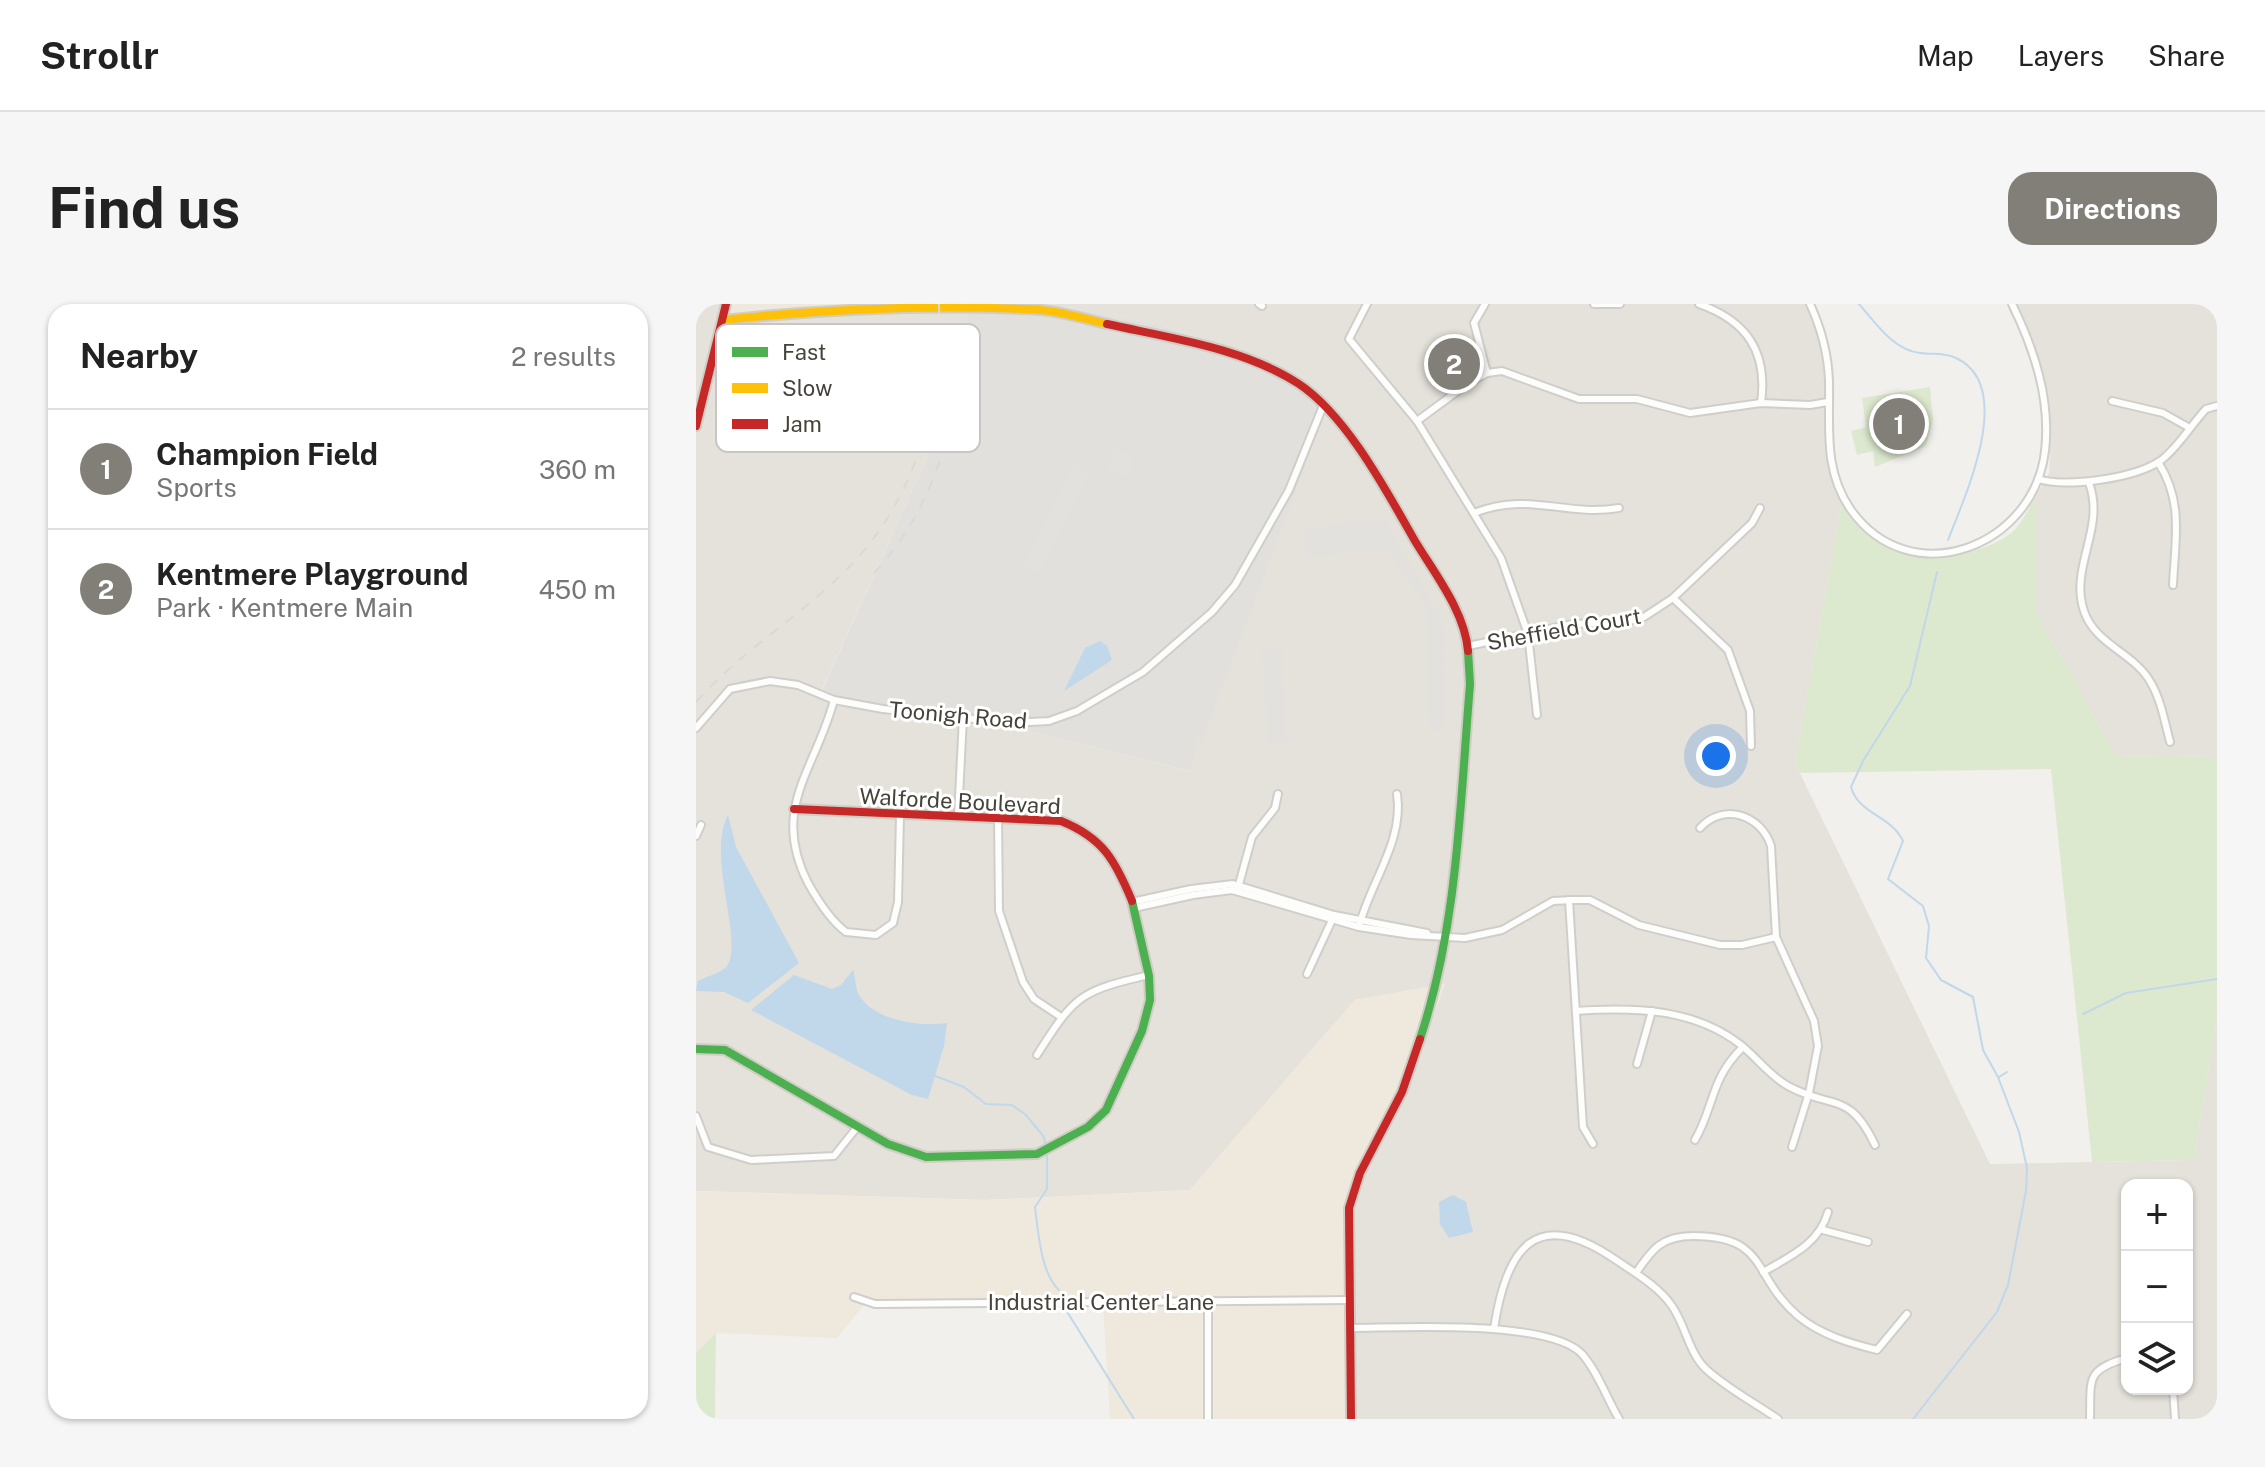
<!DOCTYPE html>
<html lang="en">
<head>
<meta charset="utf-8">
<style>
  body { margin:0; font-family:"Public Sans",sans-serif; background:#f6f6f6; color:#222 }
  .controls { position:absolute; right:24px; bottom:24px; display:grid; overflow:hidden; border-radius:16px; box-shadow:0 2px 6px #0004 }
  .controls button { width:72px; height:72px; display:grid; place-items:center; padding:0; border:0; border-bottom:2px solid #e0e0e0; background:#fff; color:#222; font:40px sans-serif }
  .you { position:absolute; left:1020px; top:452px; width:28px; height:28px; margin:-20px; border:6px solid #fff; border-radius:50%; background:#1a73e8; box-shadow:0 0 0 12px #1a73e833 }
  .badge { display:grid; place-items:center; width:52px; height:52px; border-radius:50%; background:#827f78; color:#fff; font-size:26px; font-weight:700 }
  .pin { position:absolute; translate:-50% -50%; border:4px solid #fff; box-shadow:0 2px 8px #0006 }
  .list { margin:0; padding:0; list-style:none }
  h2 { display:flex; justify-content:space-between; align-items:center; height:104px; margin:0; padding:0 32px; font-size:34px }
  h2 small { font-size:26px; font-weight:400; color:#767676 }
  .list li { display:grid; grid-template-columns:52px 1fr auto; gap:24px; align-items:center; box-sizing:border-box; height:120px; padding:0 32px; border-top:2px solid #e0e0e0 }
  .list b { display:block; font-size:30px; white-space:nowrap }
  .list p { margin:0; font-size:26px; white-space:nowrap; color:#767676 }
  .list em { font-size:26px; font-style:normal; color:#767676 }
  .icon { flex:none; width:44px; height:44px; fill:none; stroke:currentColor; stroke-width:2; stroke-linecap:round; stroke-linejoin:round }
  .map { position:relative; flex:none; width:1521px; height:1115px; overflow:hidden; border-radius:24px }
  header { display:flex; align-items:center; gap:48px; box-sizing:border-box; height:112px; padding:0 40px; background:#fff; border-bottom:2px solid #e0e0e0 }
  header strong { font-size:38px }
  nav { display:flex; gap:44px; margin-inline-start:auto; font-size:28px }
  .intro { display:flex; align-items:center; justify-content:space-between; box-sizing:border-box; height:192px; padding:0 48px }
  h1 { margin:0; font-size:56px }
  .button { padding:20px 36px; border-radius:24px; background:#827f78; color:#fff; font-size:28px; font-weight:700 }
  main { display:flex; gap:48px; padding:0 48px }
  aside { flex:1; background:#fff; border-radius:24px; box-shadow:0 2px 6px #0004 }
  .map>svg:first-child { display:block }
</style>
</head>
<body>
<header>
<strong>Strollr</strong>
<nav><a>Map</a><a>Layers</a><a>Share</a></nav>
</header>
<div class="intro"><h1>Find us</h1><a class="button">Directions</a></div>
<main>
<aside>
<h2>Nearby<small>2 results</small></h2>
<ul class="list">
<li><span class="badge">1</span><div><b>Champion Field</b><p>Sports</p></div><em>360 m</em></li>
<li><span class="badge">2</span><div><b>Kentmere Playground</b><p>Park · Kentmere Main</p></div><em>450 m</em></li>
</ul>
</aside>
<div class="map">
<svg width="1521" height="1115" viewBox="0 0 1521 1115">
  <rect width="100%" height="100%" fill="#f1f0ec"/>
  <!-- residential -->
  <g fill="#e4e2da" fill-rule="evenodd">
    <path d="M0,0h290l-16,2 -43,152 -108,238 187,29 183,46 11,-42 1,12 127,-334 -69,-49 -102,-34 -112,-20h764l12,19 11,73 1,68 10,31 -48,268 195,401 204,-4 23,-142v401h-870l-1,-191 8,-36 62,-130 29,-78 -90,16 -165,190 -205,10 -289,-9zM1431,881h60v204h-60z"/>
    <path d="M1317,0h204v453l-101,-2 -81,-144v-113l14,-25 2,-43 -5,-45z"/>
  </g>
  <!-- commercial -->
  <g fill="#efe9dd">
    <path d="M27,0h247l-246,12z"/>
    <path d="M749,680l-29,78 -44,83 -26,83 1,191h-237l-7,-113 -235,-6 -31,38 -121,-5 -20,20v-162l289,9 205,-10 165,-190z"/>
  </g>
  <!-- industrial -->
  <path fill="#e2e0dc" d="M349,0l112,20 102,35 69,48 -127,336 -2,-10 -9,38 -184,-46 -187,-28 108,-239 43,-152z"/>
  <!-- green -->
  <g fill="#dde9cf">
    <path d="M772,33l5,6 4,25 -28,22 -21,-30 1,-13z"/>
    <path d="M1234,83l3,33 -7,26 -51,21 -2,-16 -16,4 -6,-24 15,-4 -4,-29z"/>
    <path d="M1147,191c6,10 12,25 20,32 40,33 105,37 147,7 10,-7 18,-25 25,-36v113l81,144 101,2v261l-23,142 -102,2 -41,-393 -251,4 -5,-10z"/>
    <path d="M20,1029l-1,86h-19v-66z"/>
  </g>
  <!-- parking -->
  <g fill="#e2e1dd">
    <path d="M419,145l19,7 -7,20 -19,-6z"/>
    <path d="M378,158l16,8 -53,105 -15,-8z"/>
    <path d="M688,214l59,104 1,109h-15l-3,-126 -38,-53 -83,4v-28z"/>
    <path d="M585,343l6,97 -19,1 -6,-97z"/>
  </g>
  <!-- water -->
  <g fill="#c1d7ea">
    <path d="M404,337l7,5 5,14 -48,31 21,-43z"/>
    <path d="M32,511l8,32 63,116 -51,40 -24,-11 -28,-1 2,-10c7,-4 24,-8 29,-15 17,-26 -21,-109 1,-151z"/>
    <path d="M157,666c3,8 2,18 6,25 15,26 62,32 88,28l-3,23 -16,53 -16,-4 -161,-85 43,-35 38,14 9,-4z"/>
    <path d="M757,891l13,7 7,30 -24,6 -9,-14 -1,-22z"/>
  </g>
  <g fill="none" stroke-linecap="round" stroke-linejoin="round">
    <!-- stream -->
    <g stroke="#c1d7ea" stroke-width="2">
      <path d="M1163,0c16,18 34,46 61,49 12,2 23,-1 36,5 61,28 8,140 -8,182"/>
      <path d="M1387,710l43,-21 91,-14"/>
      <path d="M239,772l29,11 22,17 26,1 14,10 18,22 1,7"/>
      <path d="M1303,773l8,-5"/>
      <path d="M351,851v34l-12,18c3,24 6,67 24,83"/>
      <path d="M370,1006l68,109"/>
      <path d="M1217,1115l84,-107 11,-27 18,-94 1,-23 -8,-36 -21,-55 -15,-27 -10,-53 -32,-17 -15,-22 3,-32 -6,-20 -35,-27 15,-38c-12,-26 -44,-26 -52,-54l12,-26 47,-75 27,-114"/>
    </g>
    <!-- street casing -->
    <g stroke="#cfceca" stroke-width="10">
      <g id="street">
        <path d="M563,0l3,2"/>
        <path d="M671,0l-18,35 68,82 84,137 27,76 9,81"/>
        <path d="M789,0l-11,19 13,50"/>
        <path d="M898,0h26"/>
        <path d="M1003,0c48,17 69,48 62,99"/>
        <path d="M1114,0c11,24 18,50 19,77 1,46 -6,89 22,129 60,84 183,37 194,-59 6,-52 -11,-102 -33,-147"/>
        <path d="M1416,97l51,12 25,14"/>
        <path d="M721,117l53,-39 17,-9 15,-2 77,28h58l53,14 71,-10 49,2 18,-3"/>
        <path d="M1462,158c26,40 17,77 15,123"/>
        <path d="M1342,175c29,9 97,-1 122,-18 17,-12 31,-36 46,-52l11,-3"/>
        <path d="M1393,179c17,45 -20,84 -5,128 11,34 51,42 67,72 10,17 14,40 19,59"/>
        <path d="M778,209c56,-22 89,4 145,-5"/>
        <path d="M977,294l55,52 22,61 1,35"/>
        <path d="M772,342l105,-22 51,-2 20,-5 29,-19 79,-75 8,-15"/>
        <path d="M138,396c-19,71 -64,108 -26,183 9,16 23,38 38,49l30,3 17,-12 5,-21 2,-86"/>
        <path d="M0,424l34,-39 40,-8 28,4 36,15 49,9 127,14 39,-2 28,-10 66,-39 69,-60 23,-27 54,-95 34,-84"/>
        <path d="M262,513l5,-100"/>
        <path d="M302,513l1,94 24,71 11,17 27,18"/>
        <path d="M1004,524c24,-26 61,-13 71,18l5,91 38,84 4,25 -9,47 -17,54"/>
        <path d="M0,532l5,-11"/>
        <path d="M542,584l14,-51 23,-29 3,-14"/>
        <path d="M873,596l14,227 10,17"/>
        <path d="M436,598l59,-13 42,-5 101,31 93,18"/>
        <path d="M438,604l59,-13 39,-5 127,37 52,8 54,3 37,-8 51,-29 20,-1h17l49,25 81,20h22l34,-8"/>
        <path d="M664,619c12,-43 44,-83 37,-129"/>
        <path d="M611,670l26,-56"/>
        <path d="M880,707c57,-4 118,-3 165,34 16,13 30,32 47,41 44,24 61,4 87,59"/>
        <path d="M341,751c38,-60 43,-64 112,-80"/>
        <path d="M941,760l15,-53"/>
        <path d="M0,812l12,31 43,13 83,-4 24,-30"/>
        <path d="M999,836c20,-35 15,-61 48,-93"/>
        <path d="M1127,926l45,12"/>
        <path d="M1067,968c28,-16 56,-28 65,-60"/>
        <path d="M940,969c16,-24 26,-37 57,-37 76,0 58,40 105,80 23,19 51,27 79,34l30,-36"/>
        <path d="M158,993l21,7 474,-4"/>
        <path d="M512,997v118"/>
        <path d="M655,1024c49,0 197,-9 231,26 16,18 25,45 37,65"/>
        <path d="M798,1025c12,-80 41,-125 122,-69 19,13 42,26 56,46 14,20 17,48 35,64 21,19 48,33 71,49"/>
        <path d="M1477,1085l2,30"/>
        <path d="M1394,1115c1,-40 -5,-49 37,-61"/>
      </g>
    </g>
    <!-- fast casing -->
    <g stroke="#cfcdc4" stroke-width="12">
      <g id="fast">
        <path d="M724,735c38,-115 40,-235 50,-355l-2,-33"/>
        <path d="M0,745l29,1 163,94 38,13 111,-3 51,-27 18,-17 36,-79 8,-31 -1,-24 -17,-75"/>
      </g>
    </g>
    <!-- slow casing -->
    <g stroke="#cfcdc4" stroke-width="12">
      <path id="slow" d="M26,16c105,-11 214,-16 319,-10 22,2 44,9 66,14"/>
    </g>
    <!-- jam casing -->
    <g stroke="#cfcdc4" stroke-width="12">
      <g id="jam">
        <path d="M411,20c63,14 137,24 192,60 48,32 88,108 116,157 20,33 50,71 53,110"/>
        <path d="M0,122l30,-122"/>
        <path d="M98,505l267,12c42,17 54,39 71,80"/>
        <path d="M655,1115l-2,-211 11,-35 42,-81 18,-53"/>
      </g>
    </g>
    <!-- street -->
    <use href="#street" stroke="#fdfdfc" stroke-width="6"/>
    <!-- fast -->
    <use href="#fast" stroke="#4caf50" stroke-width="8"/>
    <!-- slow -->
    <use href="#slow" stroke="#ffc107" stroke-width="8"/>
    <!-- jam -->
    <use href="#jam" stroke="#c62828" stroke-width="8"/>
    <!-- rail -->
    <g stroke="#d9d9d8" stroke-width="2" stroke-dasharray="10 10" stroke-linecap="butt">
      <path d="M178,269c40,-43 68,-101 77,-160 3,-23 -2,-46 -4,-68"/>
      <path d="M0,398c42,-48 97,-81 143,-125 76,-71 103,-172 100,-273"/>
    </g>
  </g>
  <g text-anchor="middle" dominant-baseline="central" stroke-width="6" stroke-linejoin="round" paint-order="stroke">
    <!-- street labels -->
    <g font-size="22" fill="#464239" stroke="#fff">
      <text transform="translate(868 325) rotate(-10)">Sheffield Court</text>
      <text transform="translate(262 411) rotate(5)">Toonigh Road</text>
      <text transform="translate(264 497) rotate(3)">Walforde Boulevard</text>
      <text x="405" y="998">Industrial Center Lane</text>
    </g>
  </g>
  <!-- legend -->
  <rect x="20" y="20" width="264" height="128" rx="12" fill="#fff" stroke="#c8c6c4" stroke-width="2"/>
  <rect x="36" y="43" width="36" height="10" fill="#4caf50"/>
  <rect x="36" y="79" width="36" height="10" fill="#ffc107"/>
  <rect x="36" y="115" width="36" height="10" fill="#c62828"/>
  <g font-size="22" fill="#464239">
    <text x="86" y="56">Fast</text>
    <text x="86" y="92">Slow</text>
    <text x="86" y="128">Jam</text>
  </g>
</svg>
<div class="controls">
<button>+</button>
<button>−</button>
<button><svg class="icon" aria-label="layers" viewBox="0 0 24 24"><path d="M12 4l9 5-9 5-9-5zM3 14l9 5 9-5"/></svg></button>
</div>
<div class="you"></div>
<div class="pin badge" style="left:1203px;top:120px">1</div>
<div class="pin badge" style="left:758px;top:60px">2</div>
</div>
</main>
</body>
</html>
